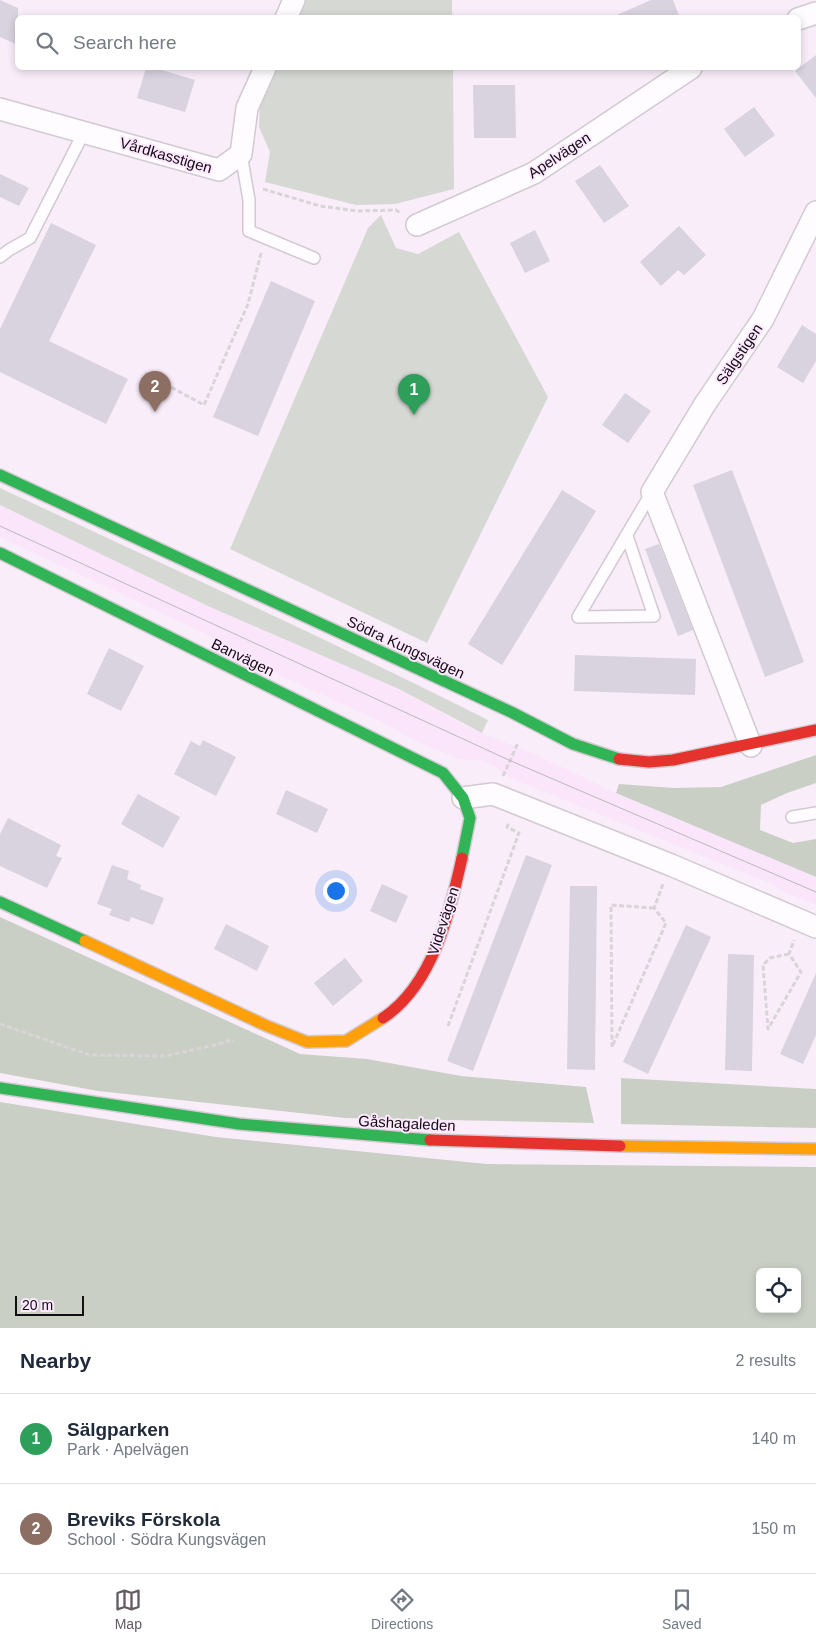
<!DOCTYPE html>
<html lang="en">
<head>
<meta charset="utf-8">
<style>
  body { margin:0; font-family:Arial,sans-serif; background:#f2f2f3; color:#1f2937 }
  .controls { position:absolute; right:15px; bottom:15px; display:grid; overflow:hidden; border-radius:8px; box-shadow:0 2px 8px #0003 }
  .controls button { width:45px; height:45px; display:grid; place-items:center; padding:0; border:0; border-bottom:1px solid #e0e1e3; background:#fff; color:#1f2937; font:25px sans-serif }
  .scale { position:absolute; left:15px; bottom:12px; width:69px; box-sizing:border-box; padding-left:5px; border:2px solid #130d14; border-top:0; font-size:14px; line-height:18px; white-space:nowrap; color:#130d14; -webkit-text-stroke:4px #fde8fe; paint-order:stroke }
  .you { position:absolute; left:335px; top:890px; width:18px; height:18px; margin:-12px; border:4px solid #fff; border-radius:50%; background:#1a73e8; box-shadow:0 0 0 8px #1a73e833 }
  .badge { display:grid; place-items:center; width:32px; height:32px; border-radius:50%; background:#645b64; color:#fff; font-size:16px; font-weight:700 }
  .pin { position:absolute; translate:-50% -41px; filter:drop-shadow(0 1px 2px #0008) }
  .pin::after { content:''; position:absolute; top:26px; width:18px; height:15px; background:inherit; clip-path:polygon(0 0,100% 0,50% 100%) }
  .list { margin:0; padding:0; list-style:none }
  h2 { display:flex; justify-content:space-between; align-items:center; height:65px; margin:0; padding:0 20px; font-size:21px }
  h2 small { font-size:16px; font-weight:400; color:#747a83 }
  .list li { display:grid; grid-template-columns:32px 1fr auto; gap:15px; align-items:center; box-sizing:border-box; height:90px; padding:0 20px; border-top:1px solid #e0e1e3 }
  .list b { display:block; font-size:19px; white-space:nowrap }
  .list p { margin:0; font-size:16px; white-space:nowrap; color:#747a83 }
  .list em { font-size:16px; font-style:normal; color:#747a83 }
  .icon { flex:none; width:28px; height:28px; fill:none; stroke:currentColor; stroke-width:2; stroke-linecap:round; stroke-linejoin:round }
  .map { position:relative; flex:none; width:816px; height:1328px; overflow:hidden }
  .search { position:absolute; background:#fff; box-shadow:0 2px 8px #0003; left:15px; right:15px; top:15px; height:55px; display:flex; align-items:center; gap:12px; box-sizing:border-box; padding:0 18px; border-radius:8px; color:#747a83; font-size:19px }
  .sheet { height:245px; background:#fff }
  nav { display:flex; justify-content:space-around; align-items:center; box-sizing:border-box; height:70px; border-top:1px solid #e0e1e3; background:#fff; font-size:14px; color:#747a83 }
  nav a { display:grid; justify-items:center; gap:2px }
  nav .on { color:#645b64 }
  .map>svg:first-child { display:block }
</style>
</head>
<body>
<div class="map">
<svg width="816" height="1328" viewBox="0 0 816 1328">
  <rect width="100%" height="100%" fill="#f9edf9"/>
  <!-- built -->
  <path fill="#fae5fa" d="M0,505l210,102 189,82 71,39 73,30 73,35 200,84v28l-30,-12 -16,-10 -260,-105 -14,-11 -13,-6 -23,-2 -46,-19 -34,-19 -97,-44 -77,-43 -206,-97z"/>
  <!-- green -->
  <g fill="#d6d8d4">
    <path d="M305,0h147v17l-155,1z"/>
    <path d="M275,68h178l1,121 -59,15 -39,1 -91,-23 5,-30 -11,-25 1,-26z"/>
    <path d="M381,215l15,33 22,6 41,-22 89,165 -121,246 -197,-94 138,-321z"/>
    <path d="M0,488c163,76 327,151 488,232l-6,13 -83,-44 -189,-82 -210,-102z"/>
  </g>
  <!-- forest -->
  <g fill="#cacfc6" fill-rule="evenodd">
    <path d="M816,755v28l-29,10 -26,12 -1,25 33,13 23,-4v38l-200,-84 3,-9 55,4 47,-1z"/>
    <path d="M0,917l300,137 67,5 94,17 125,11 8,36 -249,-5 -247,-27 -98,-18z"/>
    <path d="M621,1078l195,11v39l-195,-4z"/>
    <path d="M0,1102l216,35 271,27 329,3v161h-816zM760,1272h37v37h-37z"/>
  </g>
  <!-- building -->
  <g fill="#d8d3de">
    <path d="M0,0l18,8v37l-18,-8z"/>
    <path d="M651,0h22l7,18h-70z"/>
    <path d="M816,55v43l-21,-27z"/>
    <path d="M146,68h9l40,12 -10,32 -48,-14z"/>
    <path d="M473,85h42l1,53h-42z"/>
    <path d="M754,107l21,28 -30,22 -21,-28z"/>
    <path d="M600,165l29,41 -25,17 -29,-42z"/>
    <path d="M0,174l29,14 -10,18 -19,-9z"/>
    <path d="M51,223l45,22 -47,96 79,38 -22,45 -106,-52v-43z"/>
    <path d="M679,226l27,29 -22,20 -6,-5 -17,16 -21,-24z"/>
    <path d="M535,230l15,31 -25,12 -15,-30z"/>
    <path d="M271,281l44,20 -57,135 -45,-19z"/>
    <path d="M802,325l14,9v27l-13,22 -26,-16z"/>
    <path d="M625,393l26,18 -23,32 -26,-18z"/>
    <path d="M732,470l72,192 -39,15 -72,-192z"/>
    <path d="M562,490l34,21 -94,154 -34,-21z"/>
    <path d="M659,544l34,86 -15,6 -33,-87z"/>
    <path d="M109,648l35,18 -23,45 -34,-17z"/>
    <path d="M575,655l121,4 -1,36 -121,-4z"/>
    <path d="M203,740l33,17 -20,39 -42,-22 17,-33 9,5z"/>
    <path d="M286,790l42,19 -11,24 -41,-19z"/>
    <path d="M138,794l42,23 -17,31 -42,-24z"/>
    <path d="M8,818l53,27 -5,11 6,2 -15,30 -47,-22v-32z"/>
    <path d="M526,855l26,10 -79,206 -26,-10z"/>
    <path d="M112,865l17,6 -2,8 14,6 -1,4 24,9 -11,27 -22,-8 -2,5 -20,-7 3,-6 -15,-5z"/>
    <path d="M382,884l26,12 -12,27 -26,-12z"/>
    <path d="M570,886h27l-2,184 -28,-1z"/>
    <path d="M226,924l43,22 -12,25 -43,-22z"/>
    <path d="M686,925l25,12 -63,137 -25,-12z"/>
    <path d="M728,954l26,1 -2,116 -27,-1z"/>
    <path d="M345,958l18,23 -30,25 -19,-23z"/>
    <path d="M816,973v62l-13,29 -23,-10z"/>
  </g>
  <g fill="none" stroke-linecap="round" stroke-linejoin="round">
    <!-- lane casing -->
    <g stroke="#d2c9d2" stroke-width="14">
      <g id="lane">
        <path d="M241,154l8,46v31l65,27"/>
        <path d="M0,257l9,-7 21,-12 54,-106"/>
        <path d="M627,536l27,80 -76,1 74,-125"/>
        <path d="M792,817l24,-4"/>
      </g>
    </g>
    <!-- street casing -->
    <g stroke="#d2c9d2" stroke-width="24">
      <g id="street">
        <path d="M286,18l8,-18"/>
        <path d="M798,19l18,-6"/>
        <path d="M0,109l219,61 22,-16 6,-46 18,-40"/>
        <path d="M417,225l117,-52 157,-105"/>
        <path d="M751,746l-99,-254 53,-88 58,-85 53,-107"/>
        <path d="M463,798l30,-4 178,71 145,62"/>
      </g>
    </g>
    <!-- fast casing -->
    <g stroke="#d2c9d2" stroke-width="14">
      <g id="fast">
        <path d="M0,475l511,237 62,32 46,15"/>
        <path d="M0,553l443,220 20,25 7,20 -8,40"/>
        <path d="M0,902l85,39"/>
        <path d="M0,1088l239,36 191,16"/>
      </g>
    </g>
    <!-- slow casing -->
    <g stroke="#d2c9d2" stroke-width="14">
      <g id="slow">
        <path d="M85,941l182,85 40,16 39,-1 37,-23"/>
        <path d="M620,1146l196,3"/>
      </g>
    </g>
    <!-- jam casing -->
    <g stroke="#d2c9d2" stroke-width="14">
      <g id="jam">
        <path d="M619,759l30,3 24,-2 143,-30"/>
        <path d="M383,1018c50,-33 67,-106 79,-160"/>
        <path d="M430,1140l190,6"/>
      </g>
    </g>
    <!-- path -->
    <g stroke="#d8d4d8" stroke-width="3" stroke-dasharray="5 2.5" stroke-linecap="butt">
      <path d="M263,189l57,17 38,5 38,-1 4,3"/>
      <path d="M145,373l59,32 44,-101 13,-51"/>
      <path d="M503,776l15,-33"/>
      <path d="M654,908l-43,-3 1,142 54,-124 -12,-15 9,-24"/>
      <path d="M789,954l-19,4 -7,7 5,64 33,-57 -12,-18 5,-14"/>
      <path d="M0,1024l90,31 75,1 50,-11 16,-5 3,1"/>
      <path d="M448,1026l71,-193 -12,-6 2,-5"/>
    </g>
    <!-- lane -->
    <use href="#lane" stroke="#fefcfe" stroke-width="11"/>
    <!-- street -->
    <use href="#street" stroke="#fefcfe" stroke-width="21"/>
    <!-- fast -->
    <use href="#fast" stroke="#30b455" stroke-width="11"/>
    <!-- slow -->
    <use href="#slow" stroke="#ff9f0a" stroke-width="11"/>
    <!-- jam -->
    <use href="#jam" stroke="#e5322d" stroke-width="11"/>
    <!-- tram -->
    <path stroke="#bcb8bc" stroke-width="1" d="M0,526l511,235 305,131"/>
  </g>
  <g text-anchor="middle" dominant-baseline="central" stroke-width="4" stroke-linejoin="round" paint-order="stroke">
    <!-- street labels -->
    <g font-size="15" fill="#130d14" stroke="#fde8fe">
      <text transform="translate(166 155) rotate(16)">Vårdkasstigen</text>
      <text transform="translate(559 155) rotate(-33)">Apelvägen</text>
      <text transform="translate(739 354) rotate(-56)">Sälgstigen</text>
      <text transform="translate(406 647) rotate(25)">Södra Kungsvägen</text>
      <text transform="translate(243 657) rotate(26)">Banvägen</text>
      <text transform="translate(443 921) rotate(-72)">Videvägen</text>
      <text transform="translate(407 1123) rotate(3)">Gåshagaleden</text>
    </g>
  </g>
</svg>
<div class="controls">
<button><svg class="icon" aria-label="locate" viewBox="0 0 24 24"><circle cx="12" cy="12" r="6"/><path d="M12 2v4M12 18v4M2 12h4M18 12h4"/></svg></button>
</div>
<div class="scale">20 m</div>
<div class="you"></div>
<div class="pin badge" style="left:414px;top:415px;background:#2e9e5b">1</div>
<div class="pin badge" style="left:155px;top:412px;background:#8d6e63">2</div>
<div class="search"><svg class="icon" aria-label="search" viewBox="0 0 24 24"><circle cx="10" cy="10" r="6"/><path d="M15 15l6 6"/></svg>Search here</div>
</div>
<section class="sheet">
<h2>Nearby<small>2 results</small></h2>
<ul class="list">
<li><span class="badge" style="background:#2e9e5b">1</span><div><b>Sälgparken</b><p>Park · Apelvägen</p></div><em>140 m</em></li>
<li><span class="badge" style="background:#8d6e63">2</span><div><b>Breviks Förskola</b><p>School · Södra Kungsvägen</p></div><em>150 m</em></li>
</ul>
</section>
<nav>
<a class="on"><svg class="icon" aria-label="map" viewBox="0 0 24 24"><path d="M3 6l6-2 6 2 6-2v14l-6 2-6-2-6 2zM9 4v14M15 6v14"/></svg>Map</a>
<a><svg class="icon" aria-label="directions" viewBox="0 0 24 24"><path d="M12 3l9 9-9 9-9-9zM9 14v-3h6M13 9l2 2-2 2"/></svg>Directions</a>
<a><svg class="icon" aria-label="saved" viewBox="0 0 24 24"><path d="M7 4h10v16l-5-4-5 4z"/></svg>Saved</a>
</nav>
</body>
</html>
